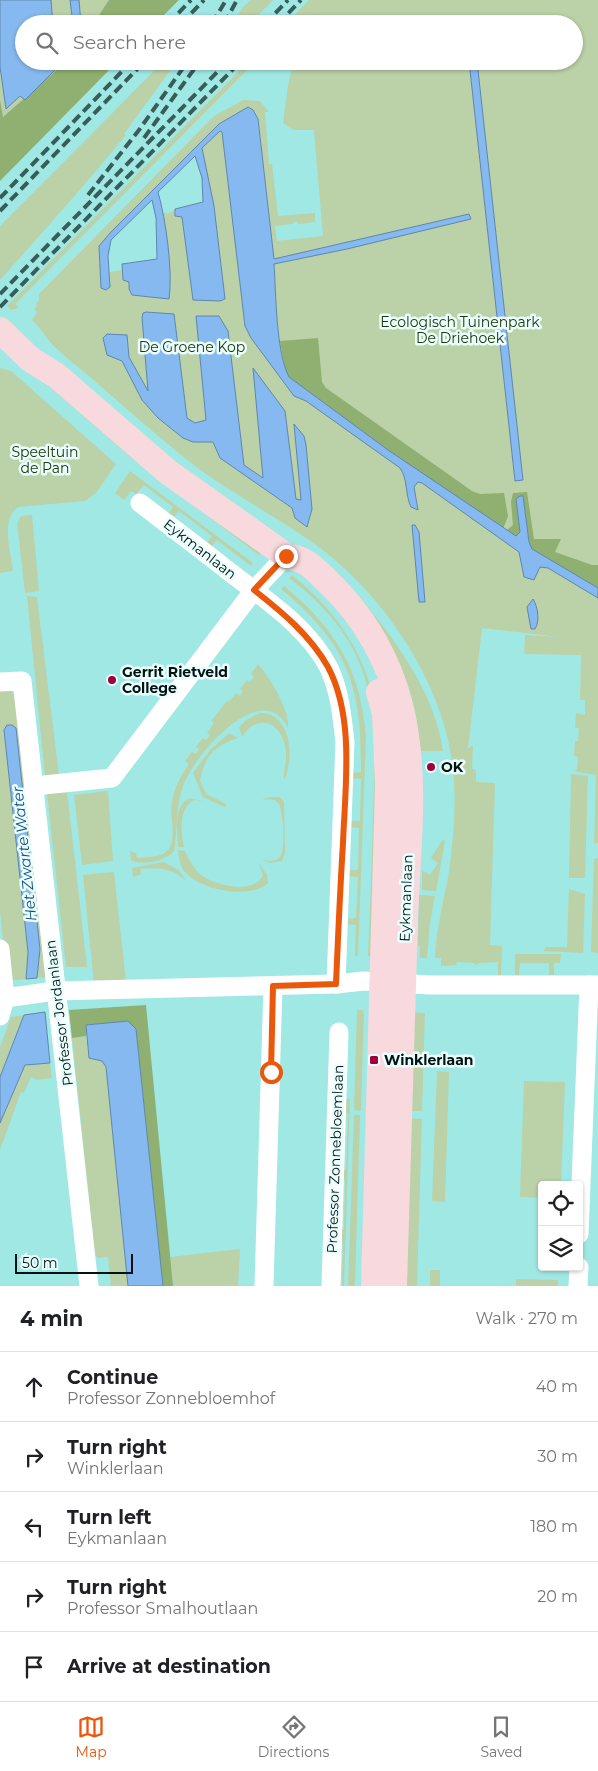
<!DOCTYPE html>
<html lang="en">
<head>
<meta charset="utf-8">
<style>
  body { margin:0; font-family:Montserrat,sans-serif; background:#f2f2f2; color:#202124 }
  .controls { position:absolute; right:15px; bottom:15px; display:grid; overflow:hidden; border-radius:5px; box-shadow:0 1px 4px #0004 }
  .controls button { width:45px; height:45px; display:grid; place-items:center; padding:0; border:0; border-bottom:1px solid #e0e0e0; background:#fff; color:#202124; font:25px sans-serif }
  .scale { position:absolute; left:15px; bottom:12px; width:118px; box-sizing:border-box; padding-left:5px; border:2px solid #001312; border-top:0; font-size:14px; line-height:18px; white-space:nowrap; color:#001312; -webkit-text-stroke:4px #eafffd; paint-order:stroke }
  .stop { position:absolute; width:15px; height:15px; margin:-11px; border:4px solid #ea580c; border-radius:50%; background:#fff }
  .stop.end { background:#ea580c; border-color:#fff; box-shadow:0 1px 5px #0008 }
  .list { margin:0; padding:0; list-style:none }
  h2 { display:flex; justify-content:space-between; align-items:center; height:65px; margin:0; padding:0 20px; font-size:21px }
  h2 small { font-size:16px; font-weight:400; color:#757577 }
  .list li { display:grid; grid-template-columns:32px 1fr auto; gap:15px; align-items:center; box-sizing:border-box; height:70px; padding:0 20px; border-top:1px solid #e0e0e0 }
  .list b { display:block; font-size:19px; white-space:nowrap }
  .list p { margin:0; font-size:16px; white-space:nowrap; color:#757577 }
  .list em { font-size:16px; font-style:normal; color:#757577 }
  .icon { flex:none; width:28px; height:28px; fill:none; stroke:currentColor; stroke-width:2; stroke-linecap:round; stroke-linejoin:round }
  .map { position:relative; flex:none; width:598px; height:1286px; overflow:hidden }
  .search { position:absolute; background:#fff; box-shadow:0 1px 4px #0004; left:15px; right:15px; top:15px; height:55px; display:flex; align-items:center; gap:12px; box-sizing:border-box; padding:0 18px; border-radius:28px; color:#757577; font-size:19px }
  .sheet { height:415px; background:#fff }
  nav { display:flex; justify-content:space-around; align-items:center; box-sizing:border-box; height:70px; border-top:1px solid #e0e0e0; background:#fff; font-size:14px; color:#757577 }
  nav a { display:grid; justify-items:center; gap:2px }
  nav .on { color:#ea580c }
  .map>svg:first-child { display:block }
</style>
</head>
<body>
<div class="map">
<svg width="598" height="1286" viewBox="0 0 598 1286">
  <rect width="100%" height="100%" fill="#a0e8e4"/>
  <!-- green -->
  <g fill="#bbd1a8" fill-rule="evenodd">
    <path d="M0,0h109l-16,24h-69v37h43l-65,57 -2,-18z"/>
    <path d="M251,0h22l-23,24h-17l10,-17z"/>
    <path d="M309,0h289v588l-66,-39 -144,-99 96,72 114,71v250h-4l2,-68 -23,-4 4,-1 1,-13 -4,-1 1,-15h3l1,-13h-4l1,-15 9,2v-15h-5l1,-45 -57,-1 1,-19 34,2 -77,-9 -14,121 5,-4 -1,24 4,1v12l19,1 -5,162 12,1 -1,29h-3v-13l-19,1 -3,2 -2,-2 -17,-1 -1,3 -15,1v-8h-6c1,-30 9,-57 14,-86 5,-37 8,-75 3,-111 -11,-82 -70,-168 -136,-216 -43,-31 -90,-54 -131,-87 -30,-24 -59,-50 -88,-75 -16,-14 -33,-26 -47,-41 -6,-7 -11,-16 -18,-22l5,-8 -3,-3 3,-4 -1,-1 3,-4v-6l175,-178 29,-16 17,1 9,11h-4l4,52h3l6,52 37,-3v9l-16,2 -3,-3 -4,3 -17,2 2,15 46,-5 -9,-106h-20l-11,-7 5,-38 6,-24h280v-37h-288zM201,142l-4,7 11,56 -34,7v-2l-7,4 -1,-2 -2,1 -2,50 -57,10 6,-41zM343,243l3,6 -66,14 -6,-4z"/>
    <path d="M164,61h13l-53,73 2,1c-41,50 -84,98 -126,145v-54z"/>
    <path d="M249,61h7l-241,243 4,4 -8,2 -4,-4z"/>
    <path d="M0,368l11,3 105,93 -20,29 -11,8 -67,6c-18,13 -7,45 -5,64l-13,2z"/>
    <path d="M29,369l232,183 -2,3 -125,-95z"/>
    <path d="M130,471l123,92 -2,3 -34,-26 -7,8 -5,-2 7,-10 -33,-25 -7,8 -5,-3 6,-9 -29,-22 -8,9 -5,-3 -7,9 -9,-7z"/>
    <path d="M32,515l7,76 -14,2 -8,-70 4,-7z"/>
    <path d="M292,575c83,68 91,136 92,237 0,48 -2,96 -4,144h-12c2,-47 4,-94 5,-140 4,-104 7,-169 -84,-238z"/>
    <path d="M284,586c51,42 77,84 82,151l-8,219h-3l1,-31 -11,-1 1,-5 10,-1 2,-41 -10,-1v-6h10l1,-42 -10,-1v-6h11l1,-42 -11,-1 1,-5 10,-1c1,-85 -12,-127 -80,-183z"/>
    <path d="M358,595c36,43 77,98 85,156h-22l-10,-10 -4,-26z"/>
    <path d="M27,596l10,1 22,178 -14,1z"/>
    <path d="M258,664c12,14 32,46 30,64 -26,-53 -95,29 -105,58 -8,22 -5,43 -9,65 -8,10 -32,15 -43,9l-1,-9 6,2 1,5c9,-1 24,0 30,-7 11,-11 2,-34 5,-49 2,-14 9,-27 17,-38l-4,-3 7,-9 4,2 3,-5 -3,-2 7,-9 3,2 4,-5 -3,-2 7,-10 -3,-2 16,-20 2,1 7,-9 4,3 3,-5 -3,-2 7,-9 3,2 4,-5 -3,-3z"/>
    <path d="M10,690l5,6 32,281 -40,4 -7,-70v-220z"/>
    <path d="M260,713c31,-1 35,46 24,67 -1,-8 3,-19 2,-28 -1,-17 -14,-37 -34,-26 -5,3 -7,7 -10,11l-3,-10 7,-7z"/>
    <path d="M229,733l9,5c-24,8 -33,17 -38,43l6,13 20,10 -1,3 -22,-10 -10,-24 17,-23z"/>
    <path d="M571,774l17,2 -3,102h-16z"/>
    <path d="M67,791l20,176h-21l-19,-174z"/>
    <path d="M108,791l5,70 -31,4 -8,-70z"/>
    <path d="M271,797h9l4,5 1,51 -3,8 -12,2 -8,-3c5,0 12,3 18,-3 6,-7 3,-45 -1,-53l-4,-4 -13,-1z"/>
    <path d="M191,798l16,5 -12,-3c-17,6 -14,33 -11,47h-6c0,-15 -6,-43 13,-49z"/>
    <path d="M443,839l2,2 -9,50 -14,-1v-18l1,-1 7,4 8,-12 -7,-5z"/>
    <path d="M178,850l7,1c4,8 8,17 15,23 13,11 54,22 63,1l-4,-12 8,12 1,8c-18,17 -68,7 -83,-11 -5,-6 -6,-14 -7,-22z"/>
    <path d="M598,858v95l-7,-1 3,-93z"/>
    <path d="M164,862l14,8 9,11c-14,-13 -29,-14 -47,-12l1,5 -8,3 -1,-9z"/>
    <path d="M114,872l12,109 -32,3 -11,-109z"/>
    <path d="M569,889l16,5 -2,59 -39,-2 1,-4h22z"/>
    <path d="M419,895l16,1 -5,26 -3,36h-7v-12h-2z"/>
    <path d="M515,954h46l-1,9h-6v12h-5v-12h-29l-1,12h-4z"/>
    <path d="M357,1010h6l1,5 -3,96 -7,-1z"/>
    <path d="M406,1012l19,1 -3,98h-19z"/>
    <path d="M24,1015l-24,62v-30l11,-30z"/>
    <path d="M86,1036l3,22 13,3 4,6 22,219h-17l-3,-29 -10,1 -3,-3 -23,-217z"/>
    <path d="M50,1063l2,15 -15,2 -6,-3 -7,16 -3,-1 -21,58v-27l25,-58z"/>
    <path d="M437,1071l12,1 -4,130 -13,-1z"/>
    <path d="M524,1081l41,1 -4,103h-19v13l-22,-1z"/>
    <path d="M338,1099h12l-6,187h-2l1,-44 -9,-9 1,-12 9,8 1,-49 -9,-10 3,-6 7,7 2,-57 -10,-10z"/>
    <path d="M354,1115h6l-5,171h-7z"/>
    <path d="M403,1118l19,1 -5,167h-20z"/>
    <path d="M240,1249l-2,37h-65l-3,-29z"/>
    <rect x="430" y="1270" width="10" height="16"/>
    <path d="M516,1279l42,1v6h-42z"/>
  </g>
  <!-- forest -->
  <g fill="#8fb070">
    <path d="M109,0h70l-24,24h-62z"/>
    <path d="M67,61h51l-118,120v-81l3,17z"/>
    <path d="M318,338l4,44 4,6 146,103 8,3 24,-1 4,23 -5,13 -115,-79 -99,-73 -4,-8 -5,-28z"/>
    <path d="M527,492l7,47h27l-6,13 37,13h6v23l-66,-39 -3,-7 -6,-46 -7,3 4,33 -4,4 -10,-5 7,-6 -2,-23 2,-9z"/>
    <path d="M146,1005l27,281h-10l-27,-257 -8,-8 -42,4v11l-14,2 -3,-28z"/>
  </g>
  <!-- water -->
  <g fill="#86b9f0" stroke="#5e87ad">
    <path d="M0,0h51l2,24h-29v37h32l3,5 -34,34 -5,-4 -14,13 -6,-42z"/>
    <path d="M70,0h9l2,24h-8z"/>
    <path d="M469,61h8l46,419 -8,1z"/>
    <path d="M248,107l5,3 5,9 16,140 195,-45 2,5 -124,30 -73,15c2,29 2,89 15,113l99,73 128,86 4,-4 -4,-33 4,-3h3l6,46 3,7 66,39v10l-50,-30 -8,-1 -6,13 -10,-3 -5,-25 -97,-69 -4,-1 -4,5 4,23 -7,-3c-6,-12 -3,-28 -11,-39l-94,-67 -12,-5 -43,-58 -6,-12 -23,-194 -2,-1 -18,17 12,58 11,93 -5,2 -27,-1 -11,-83 -7,-1v-7l28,-7 -1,-24 -7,-22 -37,36c8,28 15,79 11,107l-37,-4 -3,-6v-7l-6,-2 -1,-16 35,-5 -1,-41 -4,-18 -41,40 -3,16 2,31 -4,3 -5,-2 -2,-42 12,-14 108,-108z"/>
    <path d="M146,312l28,2 13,104 8,5 11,-3 -10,-104h23l9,15 16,134 19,13 -10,-110 32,43 11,88 5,1 -7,-76 10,12 2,9 6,64 -5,18 -12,-9 -3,-10 -72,-50 -7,-16h-20l-10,-4 -25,-20 -16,-18 -20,-39 -15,-6 -4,-17 4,-4 20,1 2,22 19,34 -6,-73 1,-5z"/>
    <path d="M412,525h3l4,7 6,70h-6z"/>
    <path d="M533,599c5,8 7,22 2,30h-4l-4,-22z"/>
    <path d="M7,725h5l4,3 24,221 -3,29 -11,1 2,-27 -24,-222z"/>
    <path d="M45,1012l5,51 -25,2 -25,58v-46l24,-62z"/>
    <path d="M128,1021l8,8 27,257h-35l-22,-219 -4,-6 -13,-3 -3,-33z"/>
  </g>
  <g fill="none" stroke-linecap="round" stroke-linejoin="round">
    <!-- street -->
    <g stroke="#fff" stroke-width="19">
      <path d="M140,503c30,23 61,46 91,70 35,27 77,54 98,95 11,24 13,48 16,74l-9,242"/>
      <path d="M0,682l22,-1 67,605"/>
      <path d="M34,786l78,-8 142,-188 32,-34"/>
      <path d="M0,949l5,49 -5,18"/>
      <path d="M5,998l50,-7 281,-7 28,-3 66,4h168"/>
      <path d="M579,1234l10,-249"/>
      <path d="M264,1286l9,-300"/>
      <path d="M331,1286l8,-254"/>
      <path d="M578,1286l1,-19"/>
    </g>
    <!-- secondary -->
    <g stroke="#f7d9de" stroke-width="26">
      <path d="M0,330l30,29 27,17 111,96 120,85c17,1 26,11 38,23 44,41 72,96 80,156 9,61 1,123 -1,183 -3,123 -7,245 -11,367"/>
      <path d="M374,1286l14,-502 -3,-70 -6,-22"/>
    </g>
    <!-- rail -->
    <g stroke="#375c5a" stroke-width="4" stroke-dasharray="10 5" stroke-linecap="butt">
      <path d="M168,24l23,-24"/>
      <path d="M181,24l23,-24"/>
      <path d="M212,24l14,-24"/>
      <path d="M224,24l13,-24"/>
      <path d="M265,24l23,-24"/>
      <path d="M278,24l23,-24"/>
      <path d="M144,138l56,-77"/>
      <path d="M88,195l51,-65 49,-69"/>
      <path d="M0,198l132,-137"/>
      <path d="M0,211l145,-150"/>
      <path d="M0,294l228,-233"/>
      <path d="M0,307l241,-246"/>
    </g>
  </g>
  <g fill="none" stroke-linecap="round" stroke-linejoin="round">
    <!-- route -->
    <path stroke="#ea580c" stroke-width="6" d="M271,1072l2,-86 63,-2c2,-47 4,-94 7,-141 2,-56 12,-125 -15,-176 -18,-32 -46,-55 -74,-77l32,-34"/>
  </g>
  <!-- markers -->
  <g fill="#a0013d" stroke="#eafffd" stroke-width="2">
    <circle cx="112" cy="680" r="5"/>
    <circle cx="431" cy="767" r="5"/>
    <rect x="369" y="1055" width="10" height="10" rx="2.5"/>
  </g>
  <g text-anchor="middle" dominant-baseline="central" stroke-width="5" stroke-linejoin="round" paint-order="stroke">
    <!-- park labels -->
    <g font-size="14" fill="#213607" stroke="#eafffd">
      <text x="460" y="322">Ecologisch Tuinenpark<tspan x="460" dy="16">De Driehoek</tspan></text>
      <text x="192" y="347">De Groene Kop</text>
      <text x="45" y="452">Speeltuin<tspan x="45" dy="16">de Pan</tspan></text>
    </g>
    <!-- street labels -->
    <g font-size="14" fill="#001312" stroke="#eafffd">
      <text transform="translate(200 549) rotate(38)">Eykmanlaan</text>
      <text transform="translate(406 898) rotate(-88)">Eykmanlaan</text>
      <text transform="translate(59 1013) rotate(-97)">Professor Jordanlaan</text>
      <text transform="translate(335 1159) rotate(-88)">Professor Zonnebloemlaan</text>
    </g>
    <!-- poi labels -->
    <g font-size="14" font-weight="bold" fill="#001312" stroke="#eafffd" text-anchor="start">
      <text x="122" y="672">Gerrit Rietveld<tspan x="122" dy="16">College</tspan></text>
      <text x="441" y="767">OK</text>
      <text x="384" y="1060">Winklerlaan</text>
    </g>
    <!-- water labels -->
    <g font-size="15" font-style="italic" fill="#1a4e81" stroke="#eafffd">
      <text transform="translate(24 854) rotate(-96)">Het Zwarte Water</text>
    </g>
  </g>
</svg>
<div class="controls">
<button><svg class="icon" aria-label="locate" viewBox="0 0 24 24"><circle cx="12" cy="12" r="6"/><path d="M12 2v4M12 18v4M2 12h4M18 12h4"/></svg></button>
<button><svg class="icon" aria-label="layers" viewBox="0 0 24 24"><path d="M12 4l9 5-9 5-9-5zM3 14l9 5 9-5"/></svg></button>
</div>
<div class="scale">50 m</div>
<div class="stop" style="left:271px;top:1072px"></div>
<div class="stop end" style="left:286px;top:556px"></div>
<div class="search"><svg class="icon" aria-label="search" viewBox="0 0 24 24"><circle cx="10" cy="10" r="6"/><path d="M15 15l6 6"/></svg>Search here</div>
</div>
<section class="sheet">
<h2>4 min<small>Walk · 270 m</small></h2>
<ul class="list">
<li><svg class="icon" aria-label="ahead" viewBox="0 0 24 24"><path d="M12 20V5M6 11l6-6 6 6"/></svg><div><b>Continue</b><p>Professor Zonnebloemhof</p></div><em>40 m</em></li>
<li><svg class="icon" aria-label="right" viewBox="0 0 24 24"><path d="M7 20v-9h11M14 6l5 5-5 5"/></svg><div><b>Turn right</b><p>Winklerlaan</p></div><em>30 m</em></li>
<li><svg class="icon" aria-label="left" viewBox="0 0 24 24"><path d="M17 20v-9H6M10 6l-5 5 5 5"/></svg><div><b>Turn left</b><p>Eykmanlaan</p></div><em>180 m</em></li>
<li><svg class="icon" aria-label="right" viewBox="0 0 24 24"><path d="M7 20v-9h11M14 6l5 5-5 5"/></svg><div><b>Turn right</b><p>Professor Smalhoutlaan</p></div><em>20 m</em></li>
<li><svg class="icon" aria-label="arrive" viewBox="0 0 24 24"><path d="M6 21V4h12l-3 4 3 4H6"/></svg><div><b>Arrive at destination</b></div></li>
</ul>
</section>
<nav>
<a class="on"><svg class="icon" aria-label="map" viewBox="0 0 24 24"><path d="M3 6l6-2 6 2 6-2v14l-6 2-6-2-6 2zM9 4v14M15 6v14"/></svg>Map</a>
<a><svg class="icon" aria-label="directions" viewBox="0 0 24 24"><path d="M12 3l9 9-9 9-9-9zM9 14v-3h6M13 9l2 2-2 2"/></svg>Directions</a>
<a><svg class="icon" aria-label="saved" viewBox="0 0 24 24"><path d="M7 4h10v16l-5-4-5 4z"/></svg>Saved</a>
</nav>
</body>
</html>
